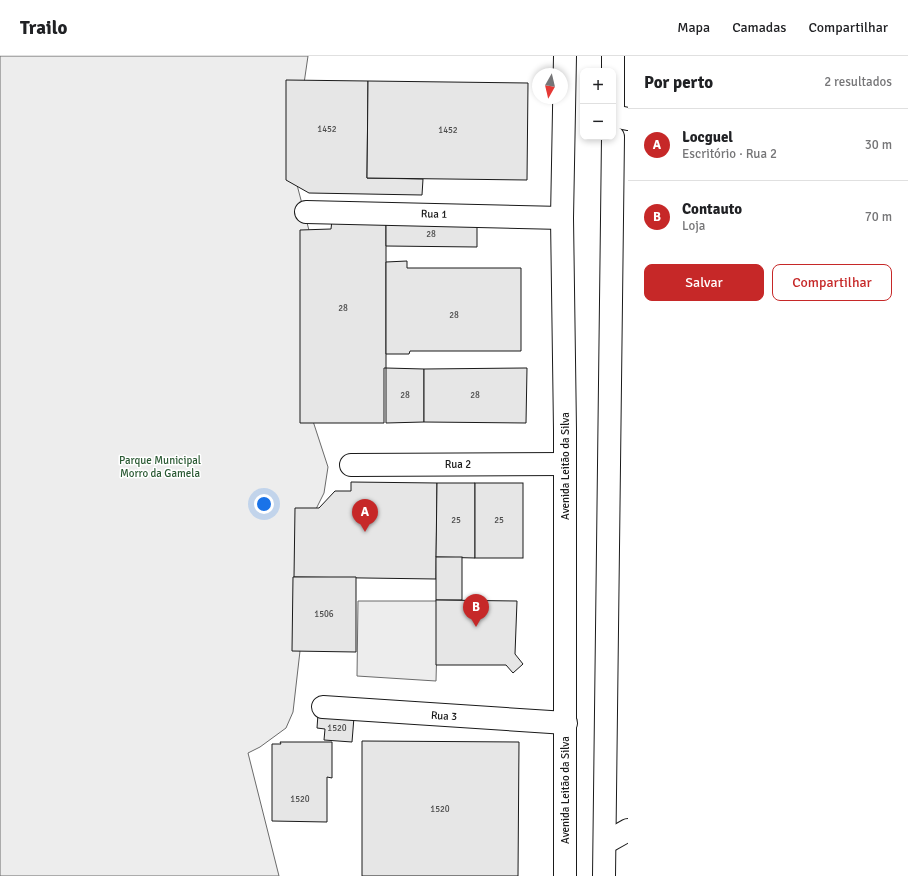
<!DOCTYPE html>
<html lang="pt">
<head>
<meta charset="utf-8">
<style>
  body { margin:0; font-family:Signika,sans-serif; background:#f6f6f6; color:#202124 }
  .controls { position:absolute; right:12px; top:12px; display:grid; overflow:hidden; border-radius:8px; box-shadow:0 2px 6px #0003 }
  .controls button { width:36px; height:36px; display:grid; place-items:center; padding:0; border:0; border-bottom:1px solid #e0e0e0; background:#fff; color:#202124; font:20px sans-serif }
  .compass { position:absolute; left:532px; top:12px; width:36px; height:36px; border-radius:50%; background:#fff; box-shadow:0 2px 6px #0003; rotate:188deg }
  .you { position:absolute; left:264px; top:448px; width:14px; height:14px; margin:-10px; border:3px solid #fff; border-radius:50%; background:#1a73e8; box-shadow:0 0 0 6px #1a73e833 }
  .badge { display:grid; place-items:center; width:26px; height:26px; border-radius:50%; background:#c62828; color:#fff; font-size:13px; font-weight:700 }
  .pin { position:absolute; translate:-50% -33px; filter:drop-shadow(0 1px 2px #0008) }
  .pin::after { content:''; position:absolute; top:21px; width:14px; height:12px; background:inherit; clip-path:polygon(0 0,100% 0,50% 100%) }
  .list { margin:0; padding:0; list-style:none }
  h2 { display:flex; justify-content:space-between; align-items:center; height:52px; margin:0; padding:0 16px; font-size:17px }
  h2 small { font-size:13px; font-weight:400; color:#757577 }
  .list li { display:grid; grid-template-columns:26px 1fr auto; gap:12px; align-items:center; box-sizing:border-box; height:72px; padding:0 16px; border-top:1px solid #e0e0e0 }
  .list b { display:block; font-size:15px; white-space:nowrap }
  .list p { margin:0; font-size:13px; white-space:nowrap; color:#757577 }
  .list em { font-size:13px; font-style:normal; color:#757577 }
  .actions { display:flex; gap:8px; padding:12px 16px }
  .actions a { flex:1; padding:9px 0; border:1px solid #c62828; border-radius:8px; text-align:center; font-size:14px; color:#c62828 }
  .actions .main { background:#c62828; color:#fff }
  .map { position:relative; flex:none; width:628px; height:820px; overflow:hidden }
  header { display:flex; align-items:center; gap:24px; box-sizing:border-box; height:56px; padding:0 20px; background:#fff; border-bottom:1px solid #e0e0e0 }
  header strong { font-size:19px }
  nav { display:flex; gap:22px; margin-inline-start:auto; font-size:14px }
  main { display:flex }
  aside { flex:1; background:#fff }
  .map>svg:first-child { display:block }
</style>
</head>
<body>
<header>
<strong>Trailo</strong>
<nav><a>Mapa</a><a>Camadas</a><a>Compartilhar</a></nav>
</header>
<main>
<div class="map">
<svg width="628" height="820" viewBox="0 0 628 820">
  <rect width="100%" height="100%" fill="#fff"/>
  <!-- built -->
  <g fill="#ededed" stroke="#6a6a6a">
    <path d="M0,0h308l-16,110 18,68 1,181 17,52 -4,26 -12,24 -11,55 -1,79 -7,61 -7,16 -26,19 -12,6 31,123h-279z"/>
    <path d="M358,545h80l-2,80 -79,-5z"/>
  </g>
  <!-- building -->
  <g fill="#e6e6e6" stroke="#1a1a1a">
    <path d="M286,24l82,1 -1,97 56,1 -1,16 -113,-2 -23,-13z"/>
    <path d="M368,25l160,2 -1,97 -160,-2z"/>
    <path d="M332,164l54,1v147h-2v55h-84v-193l31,-1z"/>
    <path d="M386,165h91v26l-91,-1z"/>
    <path d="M407,205v7h114v83h-111l-1,3h-23v-92z"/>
    <path d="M386,312l38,1v53l-38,1z"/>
    <path d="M525,312h2l-1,55 -102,-1v-53z"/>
    <path d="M351,426l86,1 -1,96 -142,-2 1,-69h24l16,-17h16z"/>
    <path d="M437,427h38v75l-39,-1z"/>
    <rect x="475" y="427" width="48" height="75"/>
    <rect x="436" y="501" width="26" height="43"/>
    <path d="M293,521h63v75l-64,-1z"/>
    <path d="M436,544l81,1 -2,53 8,10 -10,9 -7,-8h-70z"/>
    <path d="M318,658l36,3 -2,25 -28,-2 1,-11 -8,-1z"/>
    <path d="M362,685l157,1 -1,134h-156z"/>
    <path d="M280,686h52v36l-5,-1v45l-55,-1v-77h9z"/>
  </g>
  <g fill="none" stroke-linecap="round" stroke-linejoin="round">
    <!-- minor casing -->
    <g stroke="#1a1a1a" stroke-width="24">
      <g id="minor">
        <path d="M613,50v-50"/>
        <path d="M613,60l15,3"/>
        <path d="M306,156l256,6"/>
        <path d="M351,409l214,-1"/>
        <path d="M323,651l243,16"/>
        <path d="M605,787l23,-13"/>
        <path d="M565,820v-446l-3,-212 3,-162"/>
        <path d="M604,820l9,-739"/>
      </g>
    </g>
    <!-- minor -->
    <use href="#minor" stroke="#fff" stroke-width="22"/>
  </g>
  <g text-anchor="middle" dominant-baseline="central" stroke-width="3" stroke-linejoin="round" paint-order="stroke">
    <!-- number labels -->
    <g font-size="9" fill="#4d4d4d">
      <text x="327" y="73">1452</text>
      <text x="448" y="74">1452</text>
      <text x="431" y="178">28</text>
      <text x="343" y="252">28</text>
      <text x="454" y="259">28</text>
      <text x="405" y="339">28</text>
      <text x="475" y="339">28</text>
      <text x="456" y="464">25</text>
      <text x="499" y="464">25</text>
      <text x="324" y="558">1506</text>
      <text x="337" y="672">1520</text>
      <text x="300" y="743">1520</text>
      <text x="440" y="753">1520</text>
    </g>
    <!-- street labels -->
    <g font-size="11" fill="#1a1a1a" stroke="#fff">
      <text transform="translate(434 158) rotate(1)">Rua 1</text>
      <text x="458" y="408">Rua 2</text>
      <text transform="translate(565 410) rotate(-90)">Avenida Leitão da Silva</text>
      <text transform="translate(444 660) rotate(3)">Rua 3</text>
      <text transform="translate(565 734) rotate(-90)">Avenida Leitão da Silva</text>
    </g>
    <!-- park labels -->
    <g font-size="11" fill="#2b5a34" stroke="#fff">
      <text x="160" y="404">Parque Municipal<tspan x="160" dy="13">Morro da Gamela</tspan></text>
    </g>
  </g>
</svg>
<div class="controls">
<button>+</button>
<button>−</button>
</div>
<svg class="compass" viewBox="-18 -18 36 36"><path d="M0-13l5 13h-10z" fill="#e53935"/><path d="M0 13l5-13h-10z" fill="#757577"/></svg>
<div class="you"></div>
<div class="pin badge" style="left:365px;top:476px">A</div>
<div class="pin badge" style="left:476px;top:571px">B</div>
</div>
<aside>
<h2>Por perto<small>2 resultados</small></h2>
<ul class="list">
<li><span class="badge">A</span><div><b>Locguel</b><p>Escritório · Rua 2</p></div><em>30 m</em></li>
<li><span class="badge">B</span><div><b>Contauto</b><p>Loja</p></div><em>70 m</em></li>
</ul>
<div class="actions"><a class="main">Salvar</a><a>Compartilhar</a></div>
</aside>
</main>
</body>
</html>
